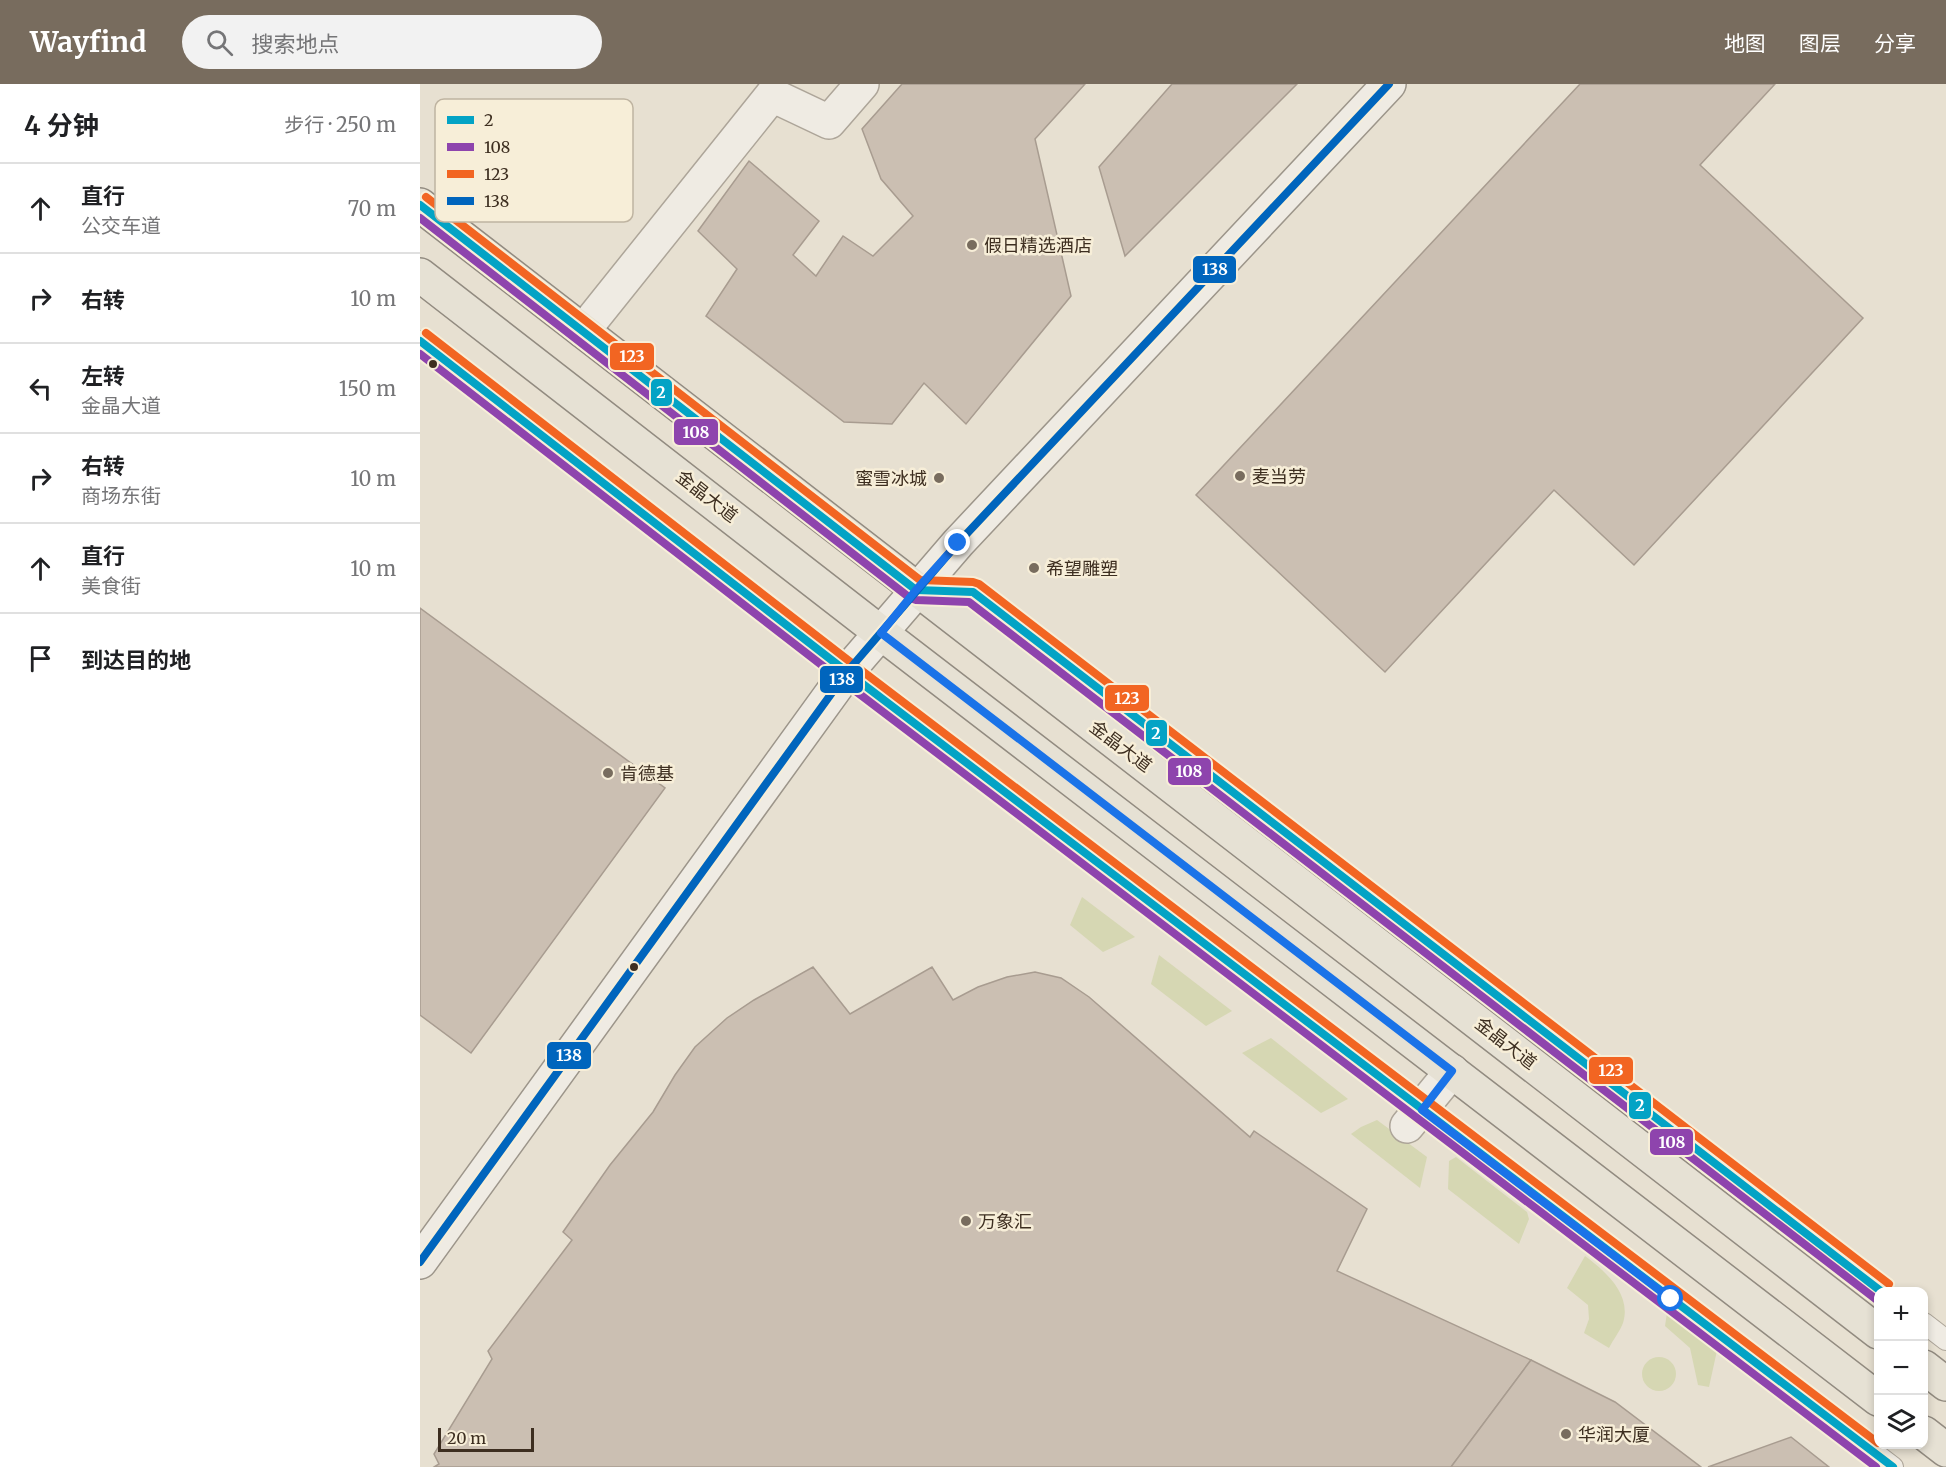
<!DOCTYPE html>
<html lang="zh">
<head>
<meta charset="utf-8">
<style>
  body { margin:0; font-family:Merriweather,"Noto Sans SC",serif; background:#f2f2f2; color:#202124 }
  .controls { position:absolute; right:18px; bottom:18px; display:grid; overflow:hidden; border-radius:12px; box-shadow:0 3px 9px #0003 }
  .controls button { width:54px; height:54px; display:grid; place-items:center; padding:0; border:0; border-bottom:2px solid #e0e0e0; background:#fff; color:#202124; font:30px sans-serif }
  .scale { position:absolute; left:18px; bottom:15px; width:96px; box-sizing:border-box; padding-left:6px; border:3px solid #3d2e20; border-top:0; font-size:16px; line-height:21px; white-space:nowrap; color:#3d2e20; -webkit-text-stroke:4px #f7eed8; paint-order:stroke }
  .stop { position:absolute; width:18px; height:18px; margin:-14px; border:4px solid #1a73e8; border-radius:50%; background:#fff }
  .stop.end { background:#1a73e8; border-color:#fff; box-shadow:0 2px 6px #0008 }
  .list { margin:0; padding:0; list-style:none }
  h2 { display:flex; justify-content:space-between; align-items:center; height:78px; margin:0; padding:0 24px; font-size:26px }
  h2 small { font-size:20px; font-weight:400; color:#757577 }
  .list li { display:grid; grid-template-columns:39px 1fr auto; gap:18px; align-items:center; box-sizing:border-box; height:90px; padding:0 24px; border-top:2px solid #e0e0e0 }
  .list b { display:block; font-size:22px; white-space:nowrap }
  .list p { margin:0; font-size:20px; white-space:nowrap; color:#757577 }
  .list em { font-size:20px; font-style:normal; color:#757577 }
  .icon { flex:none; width:33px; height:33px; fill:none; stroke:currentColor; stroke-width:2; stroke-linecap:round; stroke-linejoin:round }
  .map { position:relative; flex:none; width:1526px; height:1383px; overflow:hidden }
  header { display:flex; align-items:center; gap:36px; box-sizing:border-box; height:84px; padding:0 30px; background:#786c5e; color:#fff }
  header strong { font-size:28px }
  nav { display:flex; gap:33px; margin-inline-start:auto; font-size:21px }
  .search { width:420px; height:54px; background:#f2f2f2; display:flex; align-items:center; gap:15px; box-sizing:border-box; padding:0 21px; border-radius:33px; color:#757577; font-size:22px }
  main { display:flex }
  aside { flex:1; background:#fff }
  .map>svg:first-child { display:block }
</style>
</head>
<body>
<header>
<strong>Wayfind</strong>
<div class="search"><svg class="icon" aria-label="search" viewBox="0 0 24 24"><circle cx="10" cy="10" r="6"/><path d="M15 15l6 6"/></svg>搜索地点</div>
<nav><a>地图</a><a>图层</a><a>分享</a></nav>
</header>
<main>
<aside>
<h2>4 分钟<small>步行 · 250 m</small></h2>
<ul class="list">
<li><svg class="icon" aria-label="ahead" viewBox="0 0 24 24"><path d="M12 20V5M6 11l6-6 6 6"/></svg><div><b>直行</b><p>公交车道</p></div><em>70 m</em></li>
<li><svg class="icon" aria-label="right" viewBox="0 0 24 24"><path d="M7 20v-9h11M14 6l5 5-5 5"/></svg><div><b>右转</b></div><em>10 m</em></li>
<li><svg class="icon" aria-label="left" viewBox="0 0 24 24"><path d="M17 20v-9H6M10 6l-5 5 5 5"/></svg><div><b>左转</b><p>金晶大道</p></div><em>150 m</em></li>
<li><svg class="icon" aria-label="right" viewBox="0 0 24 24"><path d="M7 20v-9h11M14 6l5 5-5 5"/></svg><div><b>右转</b><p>商场东街</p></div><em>10 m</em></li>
<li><svg class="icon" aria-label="ahead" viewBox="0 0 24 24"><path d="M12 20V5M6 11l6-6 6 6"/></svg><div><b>直行</b><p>美食街</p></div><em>10 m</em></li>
<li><svg class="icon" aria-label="arrive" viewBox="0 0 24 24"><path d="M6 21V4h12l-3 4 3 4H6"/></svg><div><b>到达目的地</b></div></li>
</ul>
</aside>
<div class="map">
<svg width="1526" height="1383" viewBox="0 0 1526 1383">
  <rect width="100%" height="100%" fill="#e7e0d1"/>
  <!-- green -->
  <g fill="#d6d7b3">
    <path d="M662,813l53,40 -32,15 -33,-27z"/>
    <path d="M739,871l73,56 -26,15 -55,-42z"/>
    <path d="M851,954l77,61 -27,14 -79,-60z"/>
    <path d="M957,1036l50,37 -7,31 -69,-54 10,-7z"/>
    <path d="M1036,1073l71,55 2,7 -10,25 -71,-55 1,-28z"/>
    <path d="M1165,1172c20,15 47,38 38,67 -3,8 -10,17 -14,25l-25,-15 5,-14 -1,-14 -21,-17z"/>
    <path d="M1248,1222l50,40 -9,41 -11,-2 -8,-37 -25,-22z"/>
    <circle cx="1239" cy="1290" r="17"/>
  </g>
  <!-- building -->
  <g fill="#cbbfb2" stroke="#a89c90" stroke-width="1.5">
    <path d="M482,0h183l-50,55 36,157 -105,128 -42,-41 -32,41 -48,-2 -138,-106 31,-47 -39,-38 51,-70 70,60 -26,34 23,21 27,-40 30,20 40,-40 -32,-37 -19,-50z"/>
    <path d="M752,0h125l-172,172 -26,-89z"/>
    <path d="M1160,0h195l-75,81 163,153 -229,247 -80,-75 -169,182 -189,-177z"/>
    <path d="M0,524l245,180 -194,265 -51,-38z"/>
    <path d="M393,883l37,47 82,-47 21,33 25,-13 29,-10 28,-5 26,6 28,19 161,140 4,-6 113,78 -30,62 194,89 -80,107h-1017l5,-3 -5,-10 58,-95 -4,-8 84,-111 -9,-8 47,-67 43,-53 22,-37 20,-28 32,-29 27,-18z"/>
    <path d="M1111,1276l84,42 86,65h-250z"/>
    <path d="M1371,1353l38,30h-121z"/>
  </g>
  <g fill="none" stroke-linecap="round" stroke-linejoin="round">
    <!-- lane casing -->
    <g stroke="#ada599" stroke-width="22">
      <g id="lane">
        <path d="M0,257l427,331 1046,795"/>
        <path d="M501,506l52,2 910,700"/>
        <path d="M1504,1239l22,17"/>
      </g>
    </g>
    <!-- street casing -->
    <g stroke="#ada599" stroke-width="36">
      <g id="street">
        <path d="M163,247l189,-236 57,27 33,-38"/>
        <path d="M987,1042l45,-55"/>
      </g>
    </g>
    <!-- secondary casing -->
    <g stroke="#9c958a" stroke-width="36">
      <path id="secondary" d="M0,1178l427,-590 111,-129 431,-459"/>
    </g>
    <!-- primary casing -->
    <g stroke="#928b80" stroke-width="36">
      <g id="primary">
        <path d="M0,121l1458,1127"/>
        <path d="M0,191l461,358 997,766"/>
        <path d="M1504,1283l22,17"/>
        <path d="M1504,1349l22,17"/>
      </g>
    </g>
    <!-- lane -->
    <use href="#lane" stroke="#efebe3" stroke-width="20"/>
    <!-- street -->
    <use href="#street" stroke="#efebe3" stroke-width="33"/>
    <!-- secondary -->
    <use href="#secondary" stroke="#efebe3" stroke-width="33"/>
    <!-- primary -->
    <use href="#primary" stroke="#e6e1d4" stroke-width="33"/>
    <!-- bus-1 casing -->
    <g stroke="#f7eed8" stroke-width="12">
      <g id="bus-1">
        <path d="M0,121l496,385 57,2 909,700"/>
        <path d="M0,257l427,331 1046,795"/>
      </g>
    </g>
    <!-- bus-2 casing -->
    <g stroke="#f7eed8" stroke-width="12">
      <g id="bus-2">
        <path d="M0,134l490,380 6,2 53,2 908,698"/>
        <path d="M0,270l421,326 1035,787"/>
      </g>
    </g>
    <!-- bus-3 casing -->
    <g stroke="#f7eed8" stroke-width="12">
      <g id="bus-3">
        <path d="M6,113l494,383 53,2 6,2 910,700"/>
        <path d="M6,249l427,331 1025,779"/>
      </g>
    </g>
    <!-- bus-4 casing -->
    <g stroke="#f7eed8" stroke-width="12">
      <path id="bus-4" d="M0,1178l427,-590 111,-129 431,-459"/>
    </g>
    <!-- bus-1 -->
    <use href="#bus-1" stroke="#03a3c5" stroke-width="8"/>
    <!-- bus-2 -->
    <use href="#bus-2" stroke="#8e44ad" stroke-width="8"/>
    <!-- bus-3 -->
    <use href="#bus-3" stroke="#f26522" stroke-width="8"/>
    <!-- bus-4 -->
    <use href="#bus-4" stroke="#0065bd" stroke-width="8"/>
  </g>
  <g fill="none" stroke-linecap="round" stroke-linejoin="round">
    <!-- route -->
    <path stroke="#1a73e8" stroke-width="8" d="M538,459l-42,47 -35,43 571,438 -30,39 249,189"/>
  </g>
  <!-- markers -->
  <g fill="#786c5e" stroke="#f7eed8" stroke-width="2">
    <circle cx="552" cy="161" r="6"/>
    <circle cx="820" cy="392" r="6"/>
    <circle cx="519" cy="394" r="6"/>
    <circle cx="614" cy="484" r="6"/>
    <circle cx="188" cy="689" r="6"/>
    <circle cx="546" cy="1137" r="6"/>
    <circle cx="1146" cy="1350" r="6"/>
  </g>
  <g fill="#3d2e20" stroke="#f7eed8" stroke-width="2">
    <circle cx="13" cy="280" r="5"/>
    <circle cx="214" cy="883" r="5"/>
  </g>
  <g text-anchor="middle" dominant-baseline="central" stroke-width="5" stroke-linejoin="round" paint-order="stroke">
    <!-- poi labels -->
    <g font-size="18" fill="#3d2e20" stroke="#f7eed8" text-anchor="start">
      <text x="564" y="161">假日精选酒店</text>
      <text x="832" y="392">麦当劳</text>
      <text x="507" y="394" text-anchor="end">蜜雪冰城</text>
      <text x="626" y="484">希望雕塑</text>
      <text x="200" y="689">肯德基</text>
      <text x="558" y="1137">万象汇</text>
      <text x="1158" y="1350">华润大厦</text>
    </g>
    <!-- street labels -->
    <g font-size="18" fill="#3d2e20" stroke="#f7eed8">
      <text transform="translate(287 412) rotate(38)">金晶大道</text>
      <text transform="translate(701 662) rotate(37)">金晶大道</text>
      <text transform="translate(1086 959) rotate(38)">金晶大道</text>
    </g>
  </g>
  <!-- legend -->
  <rect x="15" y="15" width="198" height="123" rx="9" fill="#f7eed8" stroke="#bfb4a1" stroke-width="1.5"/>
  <rect x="27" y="32" width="27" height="8" fill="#03a3c5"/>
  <rect x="27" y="59" width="27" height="8" fill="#8e44ad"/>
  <rect x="27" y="86" width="27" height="8" fill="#f26522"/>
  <rect x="27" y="113" width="27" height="8" fill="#0065bd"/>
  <g font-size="16" fill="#3d2e20">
    <text x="64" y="42">2</text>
    <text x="64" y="69">108</text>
    <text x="64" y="96">123</text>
    <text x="64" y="123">138</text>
  </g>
  <g stroke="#f7eed8" stroke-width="2">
    <rect x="772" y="171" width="45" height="29" rx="6" fill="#0065bd"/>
    <rect x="189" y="258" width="46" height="29" rx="6" fill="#f26522"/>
    <rect x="230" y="294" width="23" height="29" rx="6" fill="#03a3c5"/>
    <rect x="253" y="334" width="46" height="28" rx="6" fill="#8e44ad"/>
    <rect x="399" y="581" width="45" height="29" rx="6" fill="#0065bd"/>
    <rect x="684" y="600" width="46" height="28" rx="6" fill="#f26522"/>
    <rect x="725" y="635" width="23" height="28" rx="6" fill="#03a3c5"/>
    <rect x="747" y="673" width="45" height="29" rx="6" fill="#8e44ad"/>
    <rect x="126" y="957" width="46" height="29" rx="6" fill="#0065bd"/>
    <rect x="1168" y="972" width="46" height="29" rx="6" fill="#f26522"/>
    <rect x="1208" y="1007" width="24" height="29" rx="6" fill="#03a3c5"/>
    <rect x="1229" y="1044" width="45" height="28" rx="6" fill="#8e44ad"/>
  </g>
  <g font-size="16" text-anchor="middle" font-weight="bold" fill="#fff">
    <text x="795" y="191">138</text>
    <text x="212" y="278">123</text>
    <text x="241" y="314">2</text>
    <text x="276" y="354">108</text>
    <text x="422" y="601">138</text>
    <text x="707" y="620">123</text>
    <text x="736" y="655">2</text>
    <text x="769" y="693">108</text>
    <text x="149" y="977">138</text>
    <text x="1191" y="992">123</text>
    <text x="1220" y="1027">2</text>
    <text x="1252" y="1064">108</text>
  </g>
</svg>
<div class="controls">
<button>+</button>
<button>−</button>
<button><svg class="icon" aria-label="layers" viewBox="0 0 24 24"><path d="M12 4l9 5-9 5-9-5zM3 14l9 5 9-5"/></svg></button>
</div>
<div class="scale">20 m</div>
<div class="stop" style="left:1251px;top:1215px"></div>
<div class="stop end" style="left:538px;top:459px"></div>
</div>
</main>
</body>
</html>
